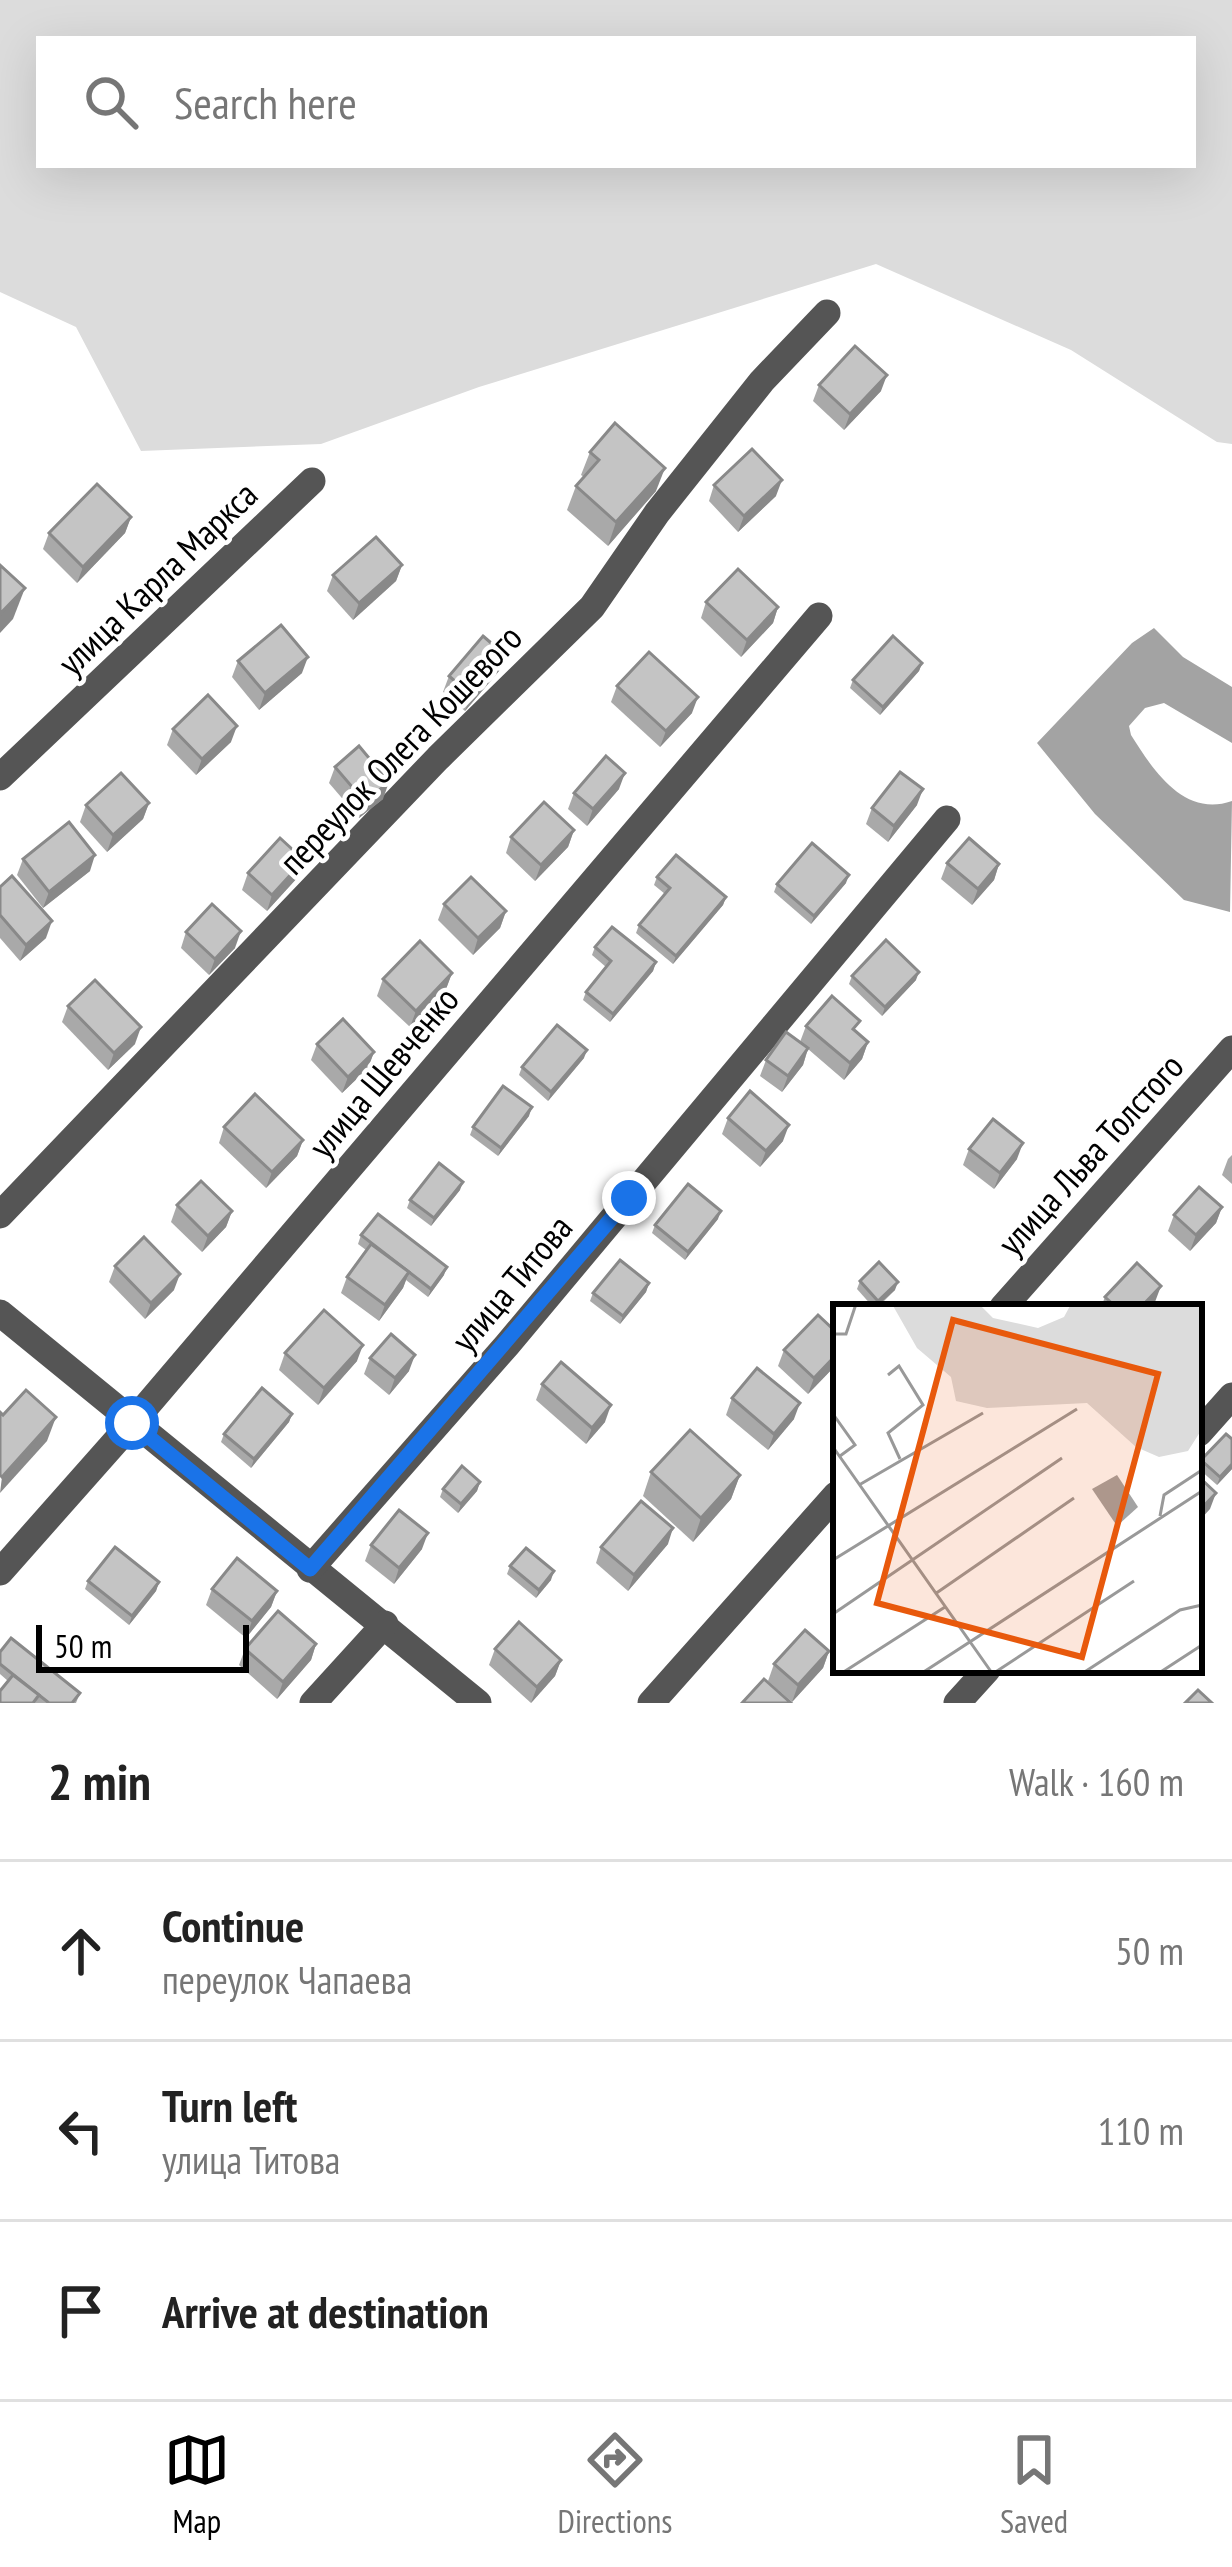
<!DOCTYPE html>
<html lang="en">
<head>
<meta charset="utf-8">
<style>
  body { margin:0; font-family:"PT Sans Narrow",sans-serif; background:#f6f6f6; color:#222 }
  .scale { position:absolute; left:36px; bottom:30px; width:213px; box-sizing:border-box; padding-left:12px; border:6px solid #000; border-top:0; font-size:33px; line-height:42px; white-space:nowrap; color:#000; -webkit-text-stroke:9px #fff; paint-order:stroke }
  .stop { position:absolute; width:36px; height:36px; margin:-27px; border:9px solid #1a73e8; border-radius:50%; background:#fff }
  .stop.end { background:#1a73e8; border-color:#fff; box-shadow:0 3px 12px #0008 }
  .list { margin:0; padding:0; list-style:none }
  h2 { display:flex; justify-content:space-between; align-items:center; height:156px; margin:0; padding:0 48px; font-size:51px }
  h2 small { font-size:39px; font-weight:400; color:#767676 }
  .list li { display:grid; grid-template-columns:78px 1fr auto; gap:36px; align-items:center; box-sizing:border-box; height:180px; padding:0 48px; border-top:3px solid #e0e0e0 }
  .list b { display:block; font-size:45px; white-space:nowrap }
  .list p { margin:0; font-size:39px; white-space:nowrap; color:#767676 }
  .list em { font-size:39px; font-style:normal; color:#767676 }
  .icon { flex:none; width:66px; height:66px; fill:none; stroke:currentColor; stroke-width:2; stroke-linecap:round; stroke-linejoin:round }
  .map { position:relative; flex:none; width:1232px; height:1703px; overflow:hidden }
  .search { position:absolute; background:#fff; box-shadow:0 12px 48px #0002; left:36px; right:36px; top:36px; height:132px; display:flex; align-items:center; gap:30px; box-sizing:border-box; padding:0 42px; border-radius:0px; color:#767676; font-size:45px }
  .sheet { height:696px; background:#fff }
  nav { display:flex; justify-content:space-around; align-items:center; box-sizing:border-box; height:168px; border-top:3px solid #e0e0e0; background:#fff; font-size:33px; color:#767676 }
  nav a { display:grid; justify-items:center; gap:6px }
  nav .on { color:#000 }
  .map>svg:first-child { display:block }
</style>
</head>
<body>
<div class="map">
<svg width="1232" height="1703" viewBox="0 0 1232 1703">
  <rect width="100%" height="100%" fill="#fff"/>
  <!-- green -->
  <path fill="#dcdcdc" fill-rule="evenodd" d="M0,0h1232v444l-15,-2 -146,-92 -195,-86 -397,123 -158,57 -180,7 -65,-124 -76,-35zM39,39h1154v126h-1154z"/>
  <!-- water -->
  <path fill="#a3a3a3" d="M1154,628l29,29 49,30v56l-68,-40 -19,5 -16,18 2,9c22,35 53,83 101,66l-2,111 -46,-12 -89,-86 -58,-71 95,-100z"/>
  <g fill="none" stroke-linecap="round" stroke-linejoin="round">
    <!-- minor -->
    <g stroke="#555" stroke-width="27">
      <path d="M0,777l312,-296"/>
      <path d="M0,1215l438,-457 154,-151 65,-94 105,-132 65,-68"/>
      <path d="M1003,1307l229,-258"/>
      <path d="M0,1313l478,390"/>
      <path d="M1199,1433l33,-37"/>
      <path d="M310,1569l197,-224 440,-526"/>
      <path d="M0,1572l132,-149 687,-807"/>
      <path d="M313,1703l72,-79"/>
      <path d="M651,1703l185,-208"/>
      <path d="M957,1703l30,-33"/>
    </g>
  </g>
  <!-- wall -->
  <g fill="#a9a9a9">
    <path d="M819,385l62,6 -37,39 -31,-29z"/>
    <path d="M590,452l66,39 -48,55 -41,-36 9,-24 8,-9 -3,-2z"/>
    <path d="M714,485l62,11 -38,36 -29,-31z"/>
    <path d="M131,517l-6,16 -48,50 -34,-34 6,-16z"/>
    <path d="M402,565l-6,16 -43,39 -26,-29 6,-16z"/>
    <path d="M706,602l72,5 -5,16 -32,34 -40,-39z"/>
    <path d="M238,661l64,12 -43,37 -27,-33z"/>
    <path d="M922,663l-3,8 -39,44 -30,-27 3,-8z"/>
    <path d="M499,671l-34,40 -22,-19 6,-16z"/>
    <path d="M617,686l75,27 -32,34 -49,-45z"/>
    <path d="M173,729l58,13 -35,33 -29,-30z"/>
    <path d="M335,767l48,32 -24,19 -30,-35z"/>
    <path d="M619,789l-32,37 -19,-17 6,-16z"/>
    <path d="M149,803l-6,16 -36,33 -27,-30 6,-17z"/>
    <path d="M917,805l-29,37 -22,-18 6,-16z"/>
    <path d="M574,830l-6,17 -33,34 -29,-28 5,-16z"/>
    <path d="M23,859l67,12 -47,37 -26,-33z"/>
    <path d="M304,860l-6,17 -31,34 -25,-21 6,-17z"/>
    <path d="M947,863l52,1 -5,16 -22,25 -31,-26z"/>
    <path d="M657,877l69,20 -3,8 -50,59 -37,-31 3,-8 26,-31 -11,-9z"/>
    <path d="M846,883l-35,41 -37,-32 3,-8z"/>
    <path d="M0,887l46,51 -26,23 -20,-23z"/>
    <path d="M444,904l62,7 -6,17 -27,27 -35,-35z"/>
    <path d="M186,932l49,16 -26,27 -28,-27z"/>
    <path d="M595,947l61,15 -3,9 -43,51 -27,-22 3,-8 20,-25 -14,-12z"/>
    <path d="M452,973l-6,16 -36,38 -33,-31 6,-17z"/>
    <path d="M852,976l64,4 -34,36 -33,-32z"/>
    <path d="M68,1006l67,38 -27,26 -46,-48z"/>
    <path d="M806,1026l50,6 12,10 -6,17 -18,21 -36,-31 -5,16 -21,27 -22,-16 6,-16 34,-18z"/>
    <path d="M317,1044l57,8 -6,16 -26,25 -31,-33z"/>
    <path d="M584,1058l-36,43 -29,-26 3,-8z"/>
    <path d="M529,1116l-31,40 -28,-21 3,-8z"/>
    <path d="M728,1118l55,23 -23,26 -38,-33z"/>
    <path d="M224,1127l79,13 -6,16 -31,32 -47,-45z"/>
    <path d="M969,1149l48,10 -23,30 -31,-24z"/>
    <path d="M1232,1155v29l-10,-9 6,-16z"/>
    <path d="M460,1190l-29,36 -24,-18 3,-8z"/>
    <path d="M177,1205l55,6 -6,16 -24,25 -31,-30z"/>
    <path d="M1222,1207l-6,16 -26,28 -22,-20 6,-16z"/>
    <path d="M718,1219l-33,41 -33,-27 3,-8z"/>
    <path d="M361,1235l83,40 -16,22 -22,-17 -3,8 -24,33 -38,-28 6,-16 19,-27 -8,-6z"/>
    <path d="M115,1266l59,24 -29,29 -36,-37z"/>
    <path d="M860,1281l35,9 -17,17h-5l-16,-18z"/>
    <path d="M649,1283l-3,9 -26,32 -30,-23 3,-8z"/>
    <path d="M1105,1297l50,5 -5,5h-49z"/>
    <path d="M836,1332v33l-28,29 -30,-28 6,-16z"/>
    <path d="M285,1353l72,8 -39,44 -39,-35z"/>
    <path d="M370,1358l39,13 -20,24 -25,-21z"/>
    <path d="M542,1384l63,38 -19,22 -50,-44z"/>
    <path d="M732,1398l62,21 -26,31 -42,-35z"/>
    <path d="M292,1414l-3,8 -38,46 -30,-26 3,-8z"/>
    <path d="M1232,1439v30l-15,16 -18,-16v-2l2,-7z"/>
    <path d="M651,1472l89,3 -9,24 -38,43 -50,-46z"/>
    <path d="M480,1482l-3,9 -19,22 -18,-16 3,-8z"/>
    <path d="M668,1544l-40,47 -32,-28 5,-16z"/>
    <path d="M371,1545l51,4 -28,35 -29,-23z"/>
    <path d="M510,1566l41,14 -15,18 -29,-24z"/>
    <path d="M88,1581l71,1 -3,9 -27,34 -44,-36z"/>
    <path d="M212,1589l65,2 -6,16 -25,31 -40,-33z"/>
    <path d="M316,1644l-5,16 -34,39 -38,-34 6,-16z"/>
    <path d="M495,1649l66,11 -6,16 -24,27 -42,-38z"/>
    <path d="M829,1651l-6,17 -31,34 -24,-21 6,-17z"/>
    <path d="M0,1652l80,41 -4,10h-76l8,-22 -8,-7z"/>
  </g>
  <!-- shaded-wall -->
  <g fill="#898989">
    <path d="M887,375l-6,16 -37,39 6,-16z"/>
    <path d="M665,468l-9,23 -48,55 8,-24z"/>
    <path d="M782,480l-6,16 -38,36 6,-16z"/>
    <path d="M131,517l-6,16 -48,50 6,-16z"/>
    <path d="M402,565l-6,16 -43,39 6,-17z"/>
    <path d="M25,588l-12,31 -13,14v-19z"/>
    <path d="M778,607l-5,16 -32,34 6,-17z"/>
    <path d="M505,655l-6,16 -34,40 6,-16z"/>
    <path d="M308,657l-6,16 -43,37 6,-17z"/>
    <path d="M922,663l-3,8 -39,44 3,-8z"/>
    <path d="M698,697l-6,16 -32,34 6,-16z"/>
    <path d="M237,726l-6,16 -35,33 6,-16z"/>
    <path d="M625,773l-6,16 -32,37 6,-17z"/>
    <path d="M389,782l-6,17 -24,19 6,-16z"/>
    <path d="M923,789l-6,16 -29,37 6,-16z"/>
    <path d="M149,803l-6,16 -36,33 6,-17z"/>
    <path d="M574,830l-6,17 -33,34 6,-16z"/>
    <path d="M95,855l-5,16 -47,37 6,-16z"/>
    <path d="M304,860l-6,17 -31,34 5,-16z"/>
    <path d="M999,864l-5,16 -22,25 6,-16z"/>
    <path d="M849,875l-3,8 -35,41 3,-8z"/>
    <path d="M726,897l-3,8 -50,59 3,-8z"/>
    <path d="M506,911l-6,17 -27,27 5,-17z"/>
    <path d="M52,921l-6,17 -26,23 6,-16z"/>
    <path d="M241,931l-6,17 -26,27 6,-16z"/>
    <path d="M656,962l-3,9 -43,51 3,-8z"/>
    <path d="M919,972l-3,8 -34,36 3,-9z"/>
    <path d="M452,973l-6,16 -36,38 6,-16z"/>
    <path d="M141,1027l-6,17 -27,26 6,-17z"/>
    <path d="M868,1042l-6,17 -18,21 6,-17z"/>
    <path d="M808,1048l-5,17 -21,27 6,-16z"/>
    <path d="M587,1050l-3,8 -36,43 3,-9z"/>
    <path d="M374,1052l-6,16 -26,25 6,-16z"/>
    <path d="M532,1107l-3,9 -31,40 3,-8z"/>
    <path d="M789,1125l-6,16 -23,26 6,-16z"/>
    <path d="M303,1140l-6,16 -31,32 6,-16z"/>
    <path d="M1023,1143l-6,16 -23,30 6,-16z"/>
    <path d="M463,1182l-3,8 -29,36 3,-8z"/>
    <path d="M1222,1207l-6,16 -26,28 6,-16z"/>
    <path d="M232,1211l-6,16 -24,25 6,-16z"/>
    <path d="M721,1211l-3,8 -33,41 3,-8z"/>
    <path d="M447,1267l-3,8 -16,22 3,-8z"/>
    <path d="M409,1272l-6,16 -24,33 6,-16z"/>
    <path d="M180,1274l-6,16 -29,29 6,-16z"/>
    <path d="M898,1282l-3,8 -19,17 2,-6z"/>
    <path d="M649,1283l-3,9 -26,32 3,-8z"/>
    <path d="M1161,1286l-6,16 -5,5h-9z"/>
    <path d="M363,1345l-6,16 -39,44 6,-17z"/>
    <path d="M415,1355l-6,16 -20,24 6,-17z"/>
    <path d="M836,1355v10l-28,29 6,-16z"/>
    <path d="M800,1403l-6,16 -26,31 6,-16z"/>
    <path d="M611,1405l-6,17 -19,22 6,-16z"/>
    <path d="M292,1414l-3,8 -38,46 3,-9z"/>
    <path d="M56,1417l-9,24 -47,52 2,-16z"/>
    <path d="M1232,1464v5l-15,16 3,-8z"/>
    <path d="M740,1475l-9,24 -38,43 8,-24z"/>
    <path d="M480,1482l-3,9 -19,22 3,-9z"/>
    <path d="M1216,1493l-6,16 -11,12v-10z"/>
    <path d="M673,1528l-5,16 -40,47 6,-16z"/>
    <path d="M428,1533l-6,16 -28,35 5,-16z"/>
    <path d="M554,1571l-3,9 -15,18 3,-8z"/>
    <path d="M159,1582l-3,9 -27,34 3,-9z"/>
    <path d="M277,1591l-6,16 -25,31 6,-17z"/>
    <path d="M316,1644l-5,16 -34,39 6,-17z"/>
    <path d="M829,1651l-6,17 -31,34 6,-17z"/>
    <path d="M561,1660l-6,16 -24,27 6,-16z"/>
  </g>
  <!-- building -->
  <g fill="#c4c4c4" stroke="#898989" stroke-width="3">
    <path d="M855,346l32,29 -37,39 -31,-29z"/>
    <path d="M615,423l50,45 -49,54 -40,-36 23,-26 -9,-8z"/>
    <path d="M752,449l30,31 -38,36 -30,-31z"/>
    <path d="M97,484l34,33 -48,50 -34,-34z"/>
    <path d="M376,537l26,28 -43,38 -26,-28z"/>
    <path d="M0,565l25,23 -25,26z"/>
    <path d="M738,569l40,38 -31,33 -41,-38z"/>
    <path d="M281,625l27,32 -43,36 -27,-32z"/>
    <path d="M483,636l22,19 -34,40 -22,-19z"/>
    <path d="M893,636l29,27 -39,44 -30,-27z"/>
    <path d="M649,652l49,45 -32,34 -49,-45z"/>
    <path d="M208,695l29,31 -35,33 -29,-30z"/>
    <path d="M359,746l30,36 -24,20 -30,-35z"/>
    <path d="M606,756l19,17 -32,36 -19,-16z"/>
    <path d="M900,772l23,17 -29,37 -22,-18z"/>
    <path d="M121,773l28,30 -36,32 -27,-30z"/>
    <path d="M544,802l30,28 -33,35 -30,-28z"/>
    <path d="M69,822l26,33 -46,37 -26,-33z"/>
    <path d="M280,838l24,22 -32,35 -24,-22z"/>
    <path d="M969,838l30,26 -21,25 -31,-26z"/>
    <path d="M812,843l37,32 -35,41 -37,-32z"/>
    <path d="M676,855l50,42 -50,59 -37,-31 31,-37 -13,-11z"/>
    <path d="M12,876l40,45 -26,24 -26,-30v-28z"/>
    <path d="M471,877l35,34 -28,27 -34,-34z"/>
    <path d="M212,904l29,27 -26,28 -29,-27z"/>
    <path d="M612,927l44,35 -43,52 -27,-22 25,-31 -16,-14z"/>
    <path d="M886,940l33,32 -34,35 -33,-31z"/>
    <path d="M420,941l32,32 -36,38 -33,-32z"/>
    <path d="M95,980l46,47 -27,26 -46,-47z"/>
    <path d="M832,996l28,25 -7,8 15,13 -18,21 -44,-37z"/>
    <path d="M343,1019l31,33 -26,25 -31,-33z"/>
    <path d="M557,1025l30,25 -36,42 -29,-25z"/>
    <path d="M786,1032l22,16 -20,28 -22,-16z"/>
    <path d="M503,1086l29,21 -31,41 -28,-21z"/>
    <path d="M750,1091l39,34 -23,26 -38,-33z"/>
    <path d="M255,1094l48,46 -31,32 -48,-45z"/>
    <path d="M993,1119l30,24 -23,30 -31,-24z"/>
    <path d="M439,1163l24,19 -29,36 -24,-18z"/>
    <path d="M201,1181l31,30 -24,25 -31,-31z"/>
    <path d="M688,1184l33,27 -33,41 -33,-27z"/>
    <path d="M1199,1187l23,20 -26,28 -22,-20z"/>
    <path d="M378,1214l69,53 -16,22 -70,-54z"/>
    <path d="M144,1237l36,37 -29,29 -36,-37z"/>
    <path d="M371,1244l38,28 -24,33 -38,-28z"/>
    <path d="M620,1260l29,23 -26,33 -30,-23z"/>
    <path d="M879,1262l19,20 -20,19 -18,-20z"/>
    <path d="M1137,1263l24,23 -20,21h-25l-11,-10z"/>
    <path d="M324,1310l39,35 -39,43 -39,-35z"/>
    <path d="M818,1315l18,17v23l-22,23 -30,-28z"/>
    <path d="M391,1334l24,21 -20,23 -25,-20z"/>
    <path d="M561,1362l50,43 -19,23 -50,-44z"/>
    <path d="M757,1368l43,35 -26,31 -42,-36z"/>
    <path d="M262,1388l30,26 -38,45 -30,-25z"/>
    <path d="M26,1390l30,27 -54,60 -2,-2v-63l3,3z"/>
    <path d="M690,1430l50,45 -39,43 -50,-46z"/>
    <path d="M1226,1434l6,5v25l-12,13 -19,-17z"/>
    <path d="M462,1466l18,16 -19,22 -18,-15z"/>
    <path d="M1199,1477l17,16 -17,18z"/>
    <path d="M641,1501l32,27 -39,47 -33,-28z"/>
    <path d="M399,1510l29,23 -29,35 -28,-23z"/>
    <path d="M115,1547l44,35 -27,34 -44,-35z"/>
    <path d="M526,1548l28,23 -15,19 -29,-24z"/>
    <path d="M237,1558l40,33 -25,30 -40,-32z"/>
    <path d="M278,1611l38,33 -33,38 -38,-33z"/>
    <path d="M519,1622l42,38 -24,27 -42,-38z"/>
    <path d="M805,1630l24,21 -31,34 -24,-21z"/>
    <path d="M11,1638l69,55 -8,10h-23l-49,-39v-12z"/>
    <path d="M13,1675l26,20 -6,8h-33v-12z"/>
    <path d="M764,1679l27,24h-49z"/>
    <path d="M1198,1690l14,13h-27z"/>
  </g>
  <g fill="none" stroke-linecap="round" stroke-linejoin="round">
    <!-- route -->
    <path stroke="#1a73e8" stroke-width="15" d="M132,1423l178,146 319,-371"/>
  </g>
  <g text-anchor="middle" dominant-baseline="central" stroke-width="9" stroke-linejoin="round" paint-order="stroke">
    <!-- street labels -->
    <g font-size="36" fill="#000" stroke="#fff">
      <text transform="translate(157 578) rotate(-44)">улица Карла Маркса</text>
      <text transform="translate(400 749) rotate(-46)">переулок Олега Кошевого</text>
      <text transform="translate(383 1072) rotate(-50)">улица Шевченко</text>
      <text transform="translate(1090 1154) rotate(-48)">улица Льва Толстого</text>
      <text transform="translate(511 1283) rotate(-50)">улица Титова</text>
    </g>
  </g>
  <!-- overview -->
  <g transform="translate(833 1304)">
    <rect width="369" height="369" fill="#fff"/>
    <path d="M59,0h87l14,14 45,10 26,-11 7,-13h131v125l-14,22 -29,6 -23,-10 -49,-44 -100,5 -31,-7 -5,-24 -34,-29z" fill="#dcdcdc"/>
    <path d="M284,171l21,32 -21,19 -25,-37z" fill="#a3a3a3"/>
    <path fill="none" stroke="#999" stroke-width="3" d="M0,30h13l10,-30M55,71l11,-9 24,39 -35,28 12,26M0,110l22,31 -15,11M0,143l159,226M26,181l124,-72M327,212l4,-21 38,-25M0,256l244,-151M102,290l139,-96M0,310l229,-156M9,369l103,-66M89,369l280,-182M161,369l140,-92M250,369l97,-63 22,-5M326,369l43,-28"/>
    <path fill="#e8590c" fill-opacity="0.15" stroke="#e8590c" stroke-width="6" d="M120,16l205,54 -76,283 -205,-54z"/>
    <rect width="369" height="369" fill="none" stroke="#000" stroke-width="6"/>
  </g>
</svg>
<div class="scale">50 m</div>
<div class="stop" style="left:132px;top:1423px"></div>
<div class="stop end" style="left:629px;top:1198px"></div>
<div class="search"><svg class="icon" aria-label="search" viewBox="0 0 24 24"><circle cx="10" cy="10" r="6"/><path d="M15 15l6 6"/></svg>Search here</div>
</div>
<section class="sheet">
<h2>2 min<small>Walk · 160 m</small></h2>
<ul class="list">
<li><svg class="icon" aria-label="ahead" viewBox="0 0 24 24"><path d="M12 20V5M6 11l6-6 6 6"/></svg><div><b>Continue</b><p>переулок Чапаева</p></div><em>50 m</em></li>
<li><svg class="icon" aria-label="left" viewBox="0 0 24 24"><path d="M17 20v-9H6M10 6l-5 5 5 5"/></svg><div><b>Turn left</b><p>улица Титова</p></div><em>110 m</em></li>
<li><svg class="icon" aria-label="arrive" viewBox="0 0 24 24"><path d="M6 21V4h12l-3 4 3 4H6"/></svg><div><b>Arrive at destination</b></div></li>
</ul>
</section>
<nav>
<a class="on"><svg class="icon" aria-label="map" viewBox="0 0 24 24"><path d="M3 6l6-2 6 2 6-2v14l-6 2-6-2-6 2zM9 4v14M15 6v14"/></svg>Map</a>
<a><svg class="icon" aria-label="directions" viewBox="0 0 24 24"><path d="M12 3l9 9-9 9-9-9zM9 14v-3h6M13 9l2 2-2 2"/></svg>Directions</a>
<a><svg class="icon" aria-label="saved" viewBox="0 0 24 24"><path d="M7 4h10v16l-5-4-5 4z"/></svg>Saved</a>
</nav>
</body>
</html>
